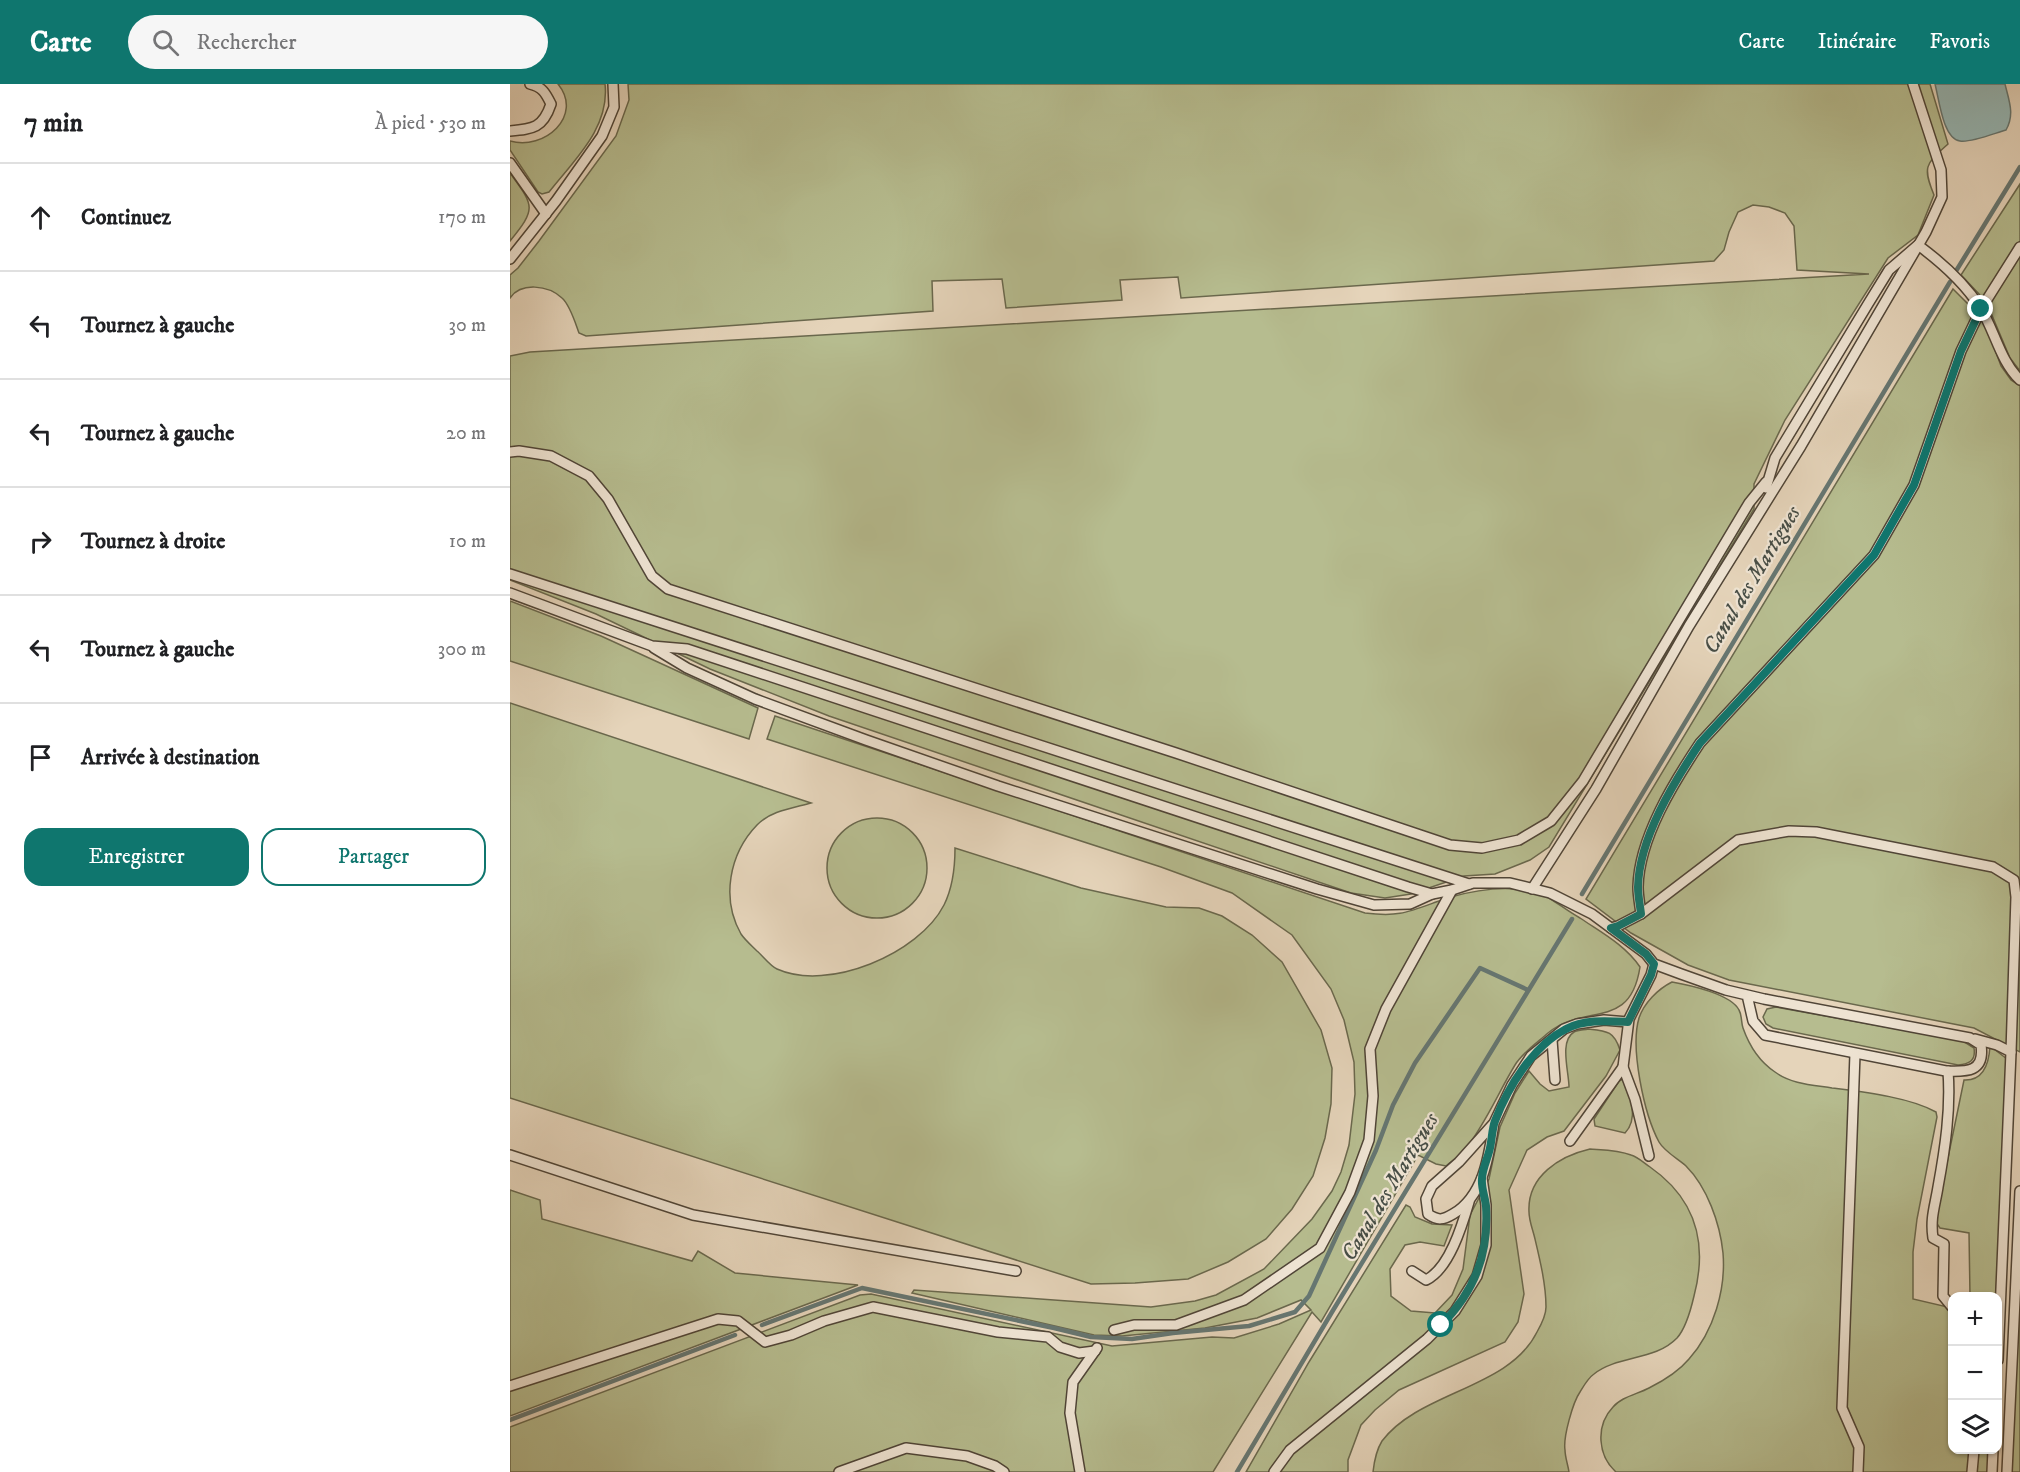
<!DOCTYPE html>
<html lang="fr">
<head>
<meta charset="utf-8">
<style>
  body { margin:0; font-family:"IM FELL DW Pica",serif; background:#f6f6f6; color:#202124 }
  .controls { position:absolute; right:18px; bottom:18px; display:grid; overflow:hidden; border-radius:12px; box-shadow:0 2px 4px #0004 }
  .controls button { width:54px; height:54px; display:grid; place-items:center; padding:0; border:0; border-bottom:2px solid #e0e0e0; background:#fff; color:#202124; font:30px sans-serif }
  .stop { position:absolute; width:18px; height:18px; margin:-14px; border:4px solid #0f766e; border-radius:50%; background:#fff }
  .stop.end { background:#0f766e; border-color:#fff; box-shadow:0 2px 6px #0008 }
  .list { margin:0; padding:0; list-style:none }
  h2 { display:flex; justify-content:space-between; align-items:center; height:78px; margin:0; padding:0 24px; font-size:26px }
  h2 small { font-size:20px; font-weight:400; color:#757577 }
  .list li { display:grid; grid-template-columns:39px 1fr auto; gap:18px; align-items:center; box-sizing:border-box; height:108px; padding:0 24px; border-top:2px solid #e0e0e0 }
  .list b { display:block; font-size:22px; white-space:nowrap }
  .list em { font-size:20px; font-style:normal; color:#757577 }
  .actions { display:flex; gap:12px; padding:18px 24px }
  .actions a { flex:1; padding:14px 0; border:2px solid #0f766e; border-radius:18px; text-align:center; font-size:21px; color:#0f766e }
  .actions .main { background:#0f766e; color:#fff }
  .icon { flex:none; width:33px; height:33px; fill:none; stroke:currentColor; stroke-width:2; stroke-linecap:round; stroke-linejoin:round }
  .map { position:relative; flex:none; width:1510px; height:1388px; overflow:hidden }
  header { display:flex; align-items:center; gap:36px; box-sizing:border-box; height:84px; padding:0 30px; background:#0f766e; color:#fff }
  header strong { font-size:28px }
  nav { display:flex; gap:33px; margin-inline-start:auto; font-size:21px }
  .search { width:420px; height:54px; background:#f6f6f6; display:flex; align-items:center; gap:15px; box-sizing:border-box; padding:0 21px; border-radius:33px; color:#757577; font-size:22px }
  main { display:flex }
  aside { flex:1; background:#fff }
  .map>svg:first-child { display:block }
</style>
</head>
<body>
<header>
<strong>Carte</strong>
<div class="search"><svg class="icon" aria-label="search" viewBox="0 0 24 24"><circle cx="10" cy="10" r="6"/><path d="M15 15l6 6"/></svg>Rechercher</div>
<nav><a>Carte</a><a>Itinéraire</a><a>Favoris</a></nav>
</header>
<main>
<aside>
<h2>7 min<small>À pied · 530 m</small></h2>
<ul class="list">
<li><svg class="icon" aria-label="ahead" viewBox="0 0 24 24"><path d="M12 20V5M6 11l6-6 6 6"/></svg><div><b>Continuez</b></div><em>170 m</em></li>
<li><svg class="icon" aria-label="left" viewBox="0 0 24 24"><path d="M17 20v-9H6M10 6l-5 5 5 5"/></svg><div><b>Tournez à gauche</b></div><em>30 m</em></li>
<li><svg class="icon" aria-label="left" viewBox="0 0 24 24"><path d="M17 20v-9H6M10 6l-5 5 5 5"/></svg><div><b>Tournez à gauche</b></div><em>20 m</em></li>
<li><svg class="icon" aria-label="right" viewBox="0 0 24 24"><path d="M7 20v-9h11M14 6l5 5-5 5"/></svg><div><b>Tournez à droite</b></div><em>10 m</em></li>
<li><svg class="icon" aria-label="left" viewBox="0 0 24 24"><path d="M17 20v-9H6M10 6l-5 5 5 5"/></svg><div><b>Tournez à gauche</b></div><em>300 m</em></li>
<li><svg class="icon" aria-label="arrive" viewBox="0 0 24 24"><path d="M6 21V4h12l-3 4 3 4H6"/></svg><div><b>Arrivée à destination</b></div></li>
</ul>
<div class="actions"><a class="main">Enregistrer</a><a>Partager</a></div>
</aside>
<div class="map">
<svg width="1510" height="1388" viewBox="0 0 1510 1388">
  <rect width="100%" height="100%" fill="#e5d4ba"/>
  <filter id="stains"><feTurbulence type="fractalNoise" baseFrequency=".00333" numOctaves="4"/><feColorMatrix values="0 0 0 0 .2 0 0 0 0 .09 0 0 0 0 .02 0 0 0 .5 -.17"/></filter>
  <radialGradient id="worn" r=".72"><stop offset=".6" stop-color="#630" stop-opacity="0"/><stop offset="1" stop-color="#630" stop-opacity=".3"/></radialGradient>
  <!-- green -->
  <g fill="#b6bc8f" stroke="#6a684d" stroke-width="1.5">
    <path d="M48,0h47c5,44 -31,76 -56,108l-7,2 -4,-2 -28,-42v-9c34,10 74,-25 48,-57z"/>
    <path d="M118,0h1302l18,60c-22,20 -26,22 -14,51l-16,40 -30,23 -103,162 -31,64v25l-205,338 -19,13 -35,14 -31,2 -53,18 -26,4 -34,-5 -522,-177 -119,-47 -114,-55 -86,-34v-224l20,-4 1339,-78 -72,-4 -3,-44 -9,-13 -16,-6 -16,-2 -15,7 -9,20 -5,18 -10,11 -533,37 -3,-21 -58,3 2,20 -116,8 -4,-29 -70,2 1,30 -347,25 -7,-3c-4,-11 -9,-28 -17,-35 -14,-13 -41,-16 -52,0v-23l8,-7 21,-27 77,-105 13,-36z"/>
    <path d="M0,89c24,33 27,35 0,68z"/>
    <path d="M1510,100v187l-10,-13 -19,-45 -12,-19 -18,-19z"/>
    <path d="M1443,205l31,31 17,46 10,14 9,6v666l-46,-24 -245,-48 -41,-15 -57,-32 -45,-34z"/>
    <path d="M0,517l91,35 157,72 -9,31 -239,-78z"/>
    <path d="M0,619l301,100c-18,5 -41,8 -54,22 -28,29 -36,74 -16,109 4,6 11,12 16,17 6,5 13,15 20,18 51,23 142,-15 167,-64 9,-18 11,-37 11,-57l126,40 85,19 33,1 23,8 30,19 30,27 39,68 11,38 -1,36 -6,34 -12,38 -21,33 -26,30 -38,23 -40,17 -53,4 -44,1 -581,-186z"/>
    <path d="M265,632l590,197c32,4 41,0 71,-11 33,-12 80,-21 113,-4 10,6 20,14 31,20 22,15 45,27 60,49 -10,65 -55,35 -92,66 -10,9 -26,20 -33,32 -17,28 -30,60 -51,86 -5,6 -12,10 -18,15l-10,-2 -18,-9 -97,167 -9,-10 -99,160h-703v-45l350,-132 11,-1 241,52 100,-9 22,1 45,-14 32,-14 -10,-10 -44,18 -52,10 -83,8 -28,-1 -182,-42 2,-3 237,17 44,-6 21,-6 48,-26 48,-50 20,-28 9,-19 8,-27 6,-51 -1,-32 -10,-42 -13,-31 -39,-54 -60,-42 -71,-26 -394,-128z"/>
    <circle cx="367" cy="784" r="50"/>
    <path d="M1162,898c17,3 59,12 67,28 3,5 2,12 4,18 6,17 17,34 32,44 16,12 38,13 57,16 31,4 77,9 104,24l1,5 -20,102 -4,33v47l39,9v142h37l-1,22h-372c-18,-16 -21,-46 -3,-65 8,-10 25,-13 36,-19 14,-7 30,-17 40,-29 25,-28 37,-70 34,-106 -3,-30 -16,-66 -37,-87 -8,-7 -22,-15 -27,-24 -15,-28 -29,-94 -20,-124 5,-15 19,-29 33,-36z"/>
    <path d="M1266,923l187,34 11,7c2,13 -5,16 -16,17l-185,-37 -7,-4 -3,-7 4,-8z"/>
    <path d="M1078,945c19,2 26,2 32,21l-14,26 -42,55 -17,6 -20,13 -18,40 15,104 -6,28 -13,20 -106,48 -24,20 -14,15 -13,35v12h-102l63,-110 97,-157 4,2 5,10 17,7 20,1 -8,21 -24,-4 -15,3 -15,24 1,27 20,15 24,2 17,-18 11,-26 7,-54 19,-36 11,-52 15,-34 14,-22 11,13 9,7 20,-4c0,-15 -10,-46 5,-55 4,-2 10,-2 14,-3z"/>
    <path d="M1480,962l17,13 -11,237h-26l-1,-63 -29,-5 -5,-7 29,-141c20,1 25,-17 26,-34z"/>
    <path d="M1113,995c9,15 15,41 2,54l-30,-7 -1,-7 25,-38z"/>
    <path d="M1080,1065c14,1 28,1 41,6 7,2 13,8 19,12 46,32 58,76 44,129 -3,13 -8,32 -17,42 -22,23 -59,17 -83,36 -6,4 -11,13 -14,18 -7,10 -17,45 -15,58 0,7 3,15 4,22h-196c1,-9 4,-23 9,-31 38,-50 127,-52 155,-109 4,-7 9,-17 9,-25 0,-22 -6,-47 -11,-68 -2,-9 -6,-18 -6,-27 -2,-36 31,-56 61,-63z"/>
    <path d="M0,1106l30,10 2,19 150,42 6,-10 37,22 123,12 -348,131z"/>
    <path d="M1510,1198v190h-9z"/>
  </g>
  <!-- water -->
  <path fill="#96b7b5" stroke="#667671" stroke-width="1.5" d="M1425,0h70c4,17 10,30 1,46 -11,3 -35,13 -46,11 -17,-2 -21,-42 -25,-57z"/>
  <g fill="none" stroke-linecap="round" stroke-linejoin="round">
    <!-- stream -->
    <g stroke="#667671" stroke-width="4.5">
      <path d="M1446,187l64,-104"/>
      <path d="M1072,810l368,-612"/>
      <path d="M252,1241l100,-37 192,40 37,9 41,2 41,-6 76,-7 46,-14 14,-16 67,-146 17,-45 22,-42 65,-95 48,22"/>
      <path d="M0,1336l225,-85"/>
      <path d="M727,1388l95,-160 240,-393"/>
    </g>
    <!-- lane casing -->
    <g stroke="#504537" stroke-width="12">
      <g id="lane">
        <path d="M0,47c23,-2 33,-3 41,-27 -5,-10 -8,-17 -21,-20"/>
        <path d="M0,79l36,51"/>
        <path d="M0,175l46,-58 46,-65 12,-29 -1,-23"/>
        <path d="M0,368l9,-1 32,5 38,20 19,23 44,77 16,13 508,164 274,92 32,3 37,-8 32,-19 32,-40 166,-278 17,-21"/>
        <path d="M1256,404l9,-30 93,-154 21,-34 29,-25c23,17 47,39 62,62 15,24 20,54 40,73"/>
        <path d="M0,490c320,101 639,209 959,310"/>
        <path d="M0,509l142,53 35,3 721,238 24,7 20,-4 21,-7h37l40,10 42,21 54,40 8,10 27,10 45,16 38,9 206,39 11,7c4,27 -14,27 -35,26l-181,-36 -12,-14 -6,-26"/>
        <path d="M144,564l33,20 68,31 111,41 132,46 319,103 57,16 36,-1 22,-10"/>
        <path d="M1022,805l64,-100 93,-163 112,-180 125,-214 16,-35 -1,-27 -28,-86"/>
        <path d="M1131,830c-1,-9 -3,-18 -3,-27 1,-49 36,-105 62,-144l174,-188 40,-70 47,-134 20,-42 39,-62"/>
        <path d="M1101,844l7,-2 23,-12 97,-74 51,-9 27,1 177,35 21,13 2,17 -5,155"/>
        <path d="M1465,955l22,6 14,7 -13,308"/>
        <path d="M1042,956l3,40"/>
        <path d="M1345,970l-13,354 17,39 -1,25"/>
        <path d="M1113,983l6,-48 22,-44 3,-11"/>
        <path d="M1438,987c3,38 -3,78 -10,116 -3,19 -8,31 -5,51l11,6 -1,52 9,11"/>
        <path d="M984,1039c-5,32 -10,73 -41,91 -10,6 -15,7 -25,0l-2,-15 6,-13 27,-24 35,-39 18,-38 19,-29 33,-27 13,-5 27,-4 24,2"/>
        <path d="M1060,1057l53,-74 12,32 14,57"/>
        <path d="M0,1071l183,60 323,56"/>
        <path d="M902,1187l14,9c23,-11 36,-54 43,-78"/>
        <path d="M604,1246l20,-5h42l68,-25 76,-52 30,-56 19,-52 4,-44 -3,-47 16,-40 66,-119"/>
        <path d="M0,1302l208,-67 20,2 27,21 26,-7 33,-14 49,-14 125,25 50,5 12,10 19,6 16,-2"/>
        <path d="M329,1388l67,-24 61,8 28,10 9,6"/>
        <path d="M570,1388l-10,-59 3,-31 24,-34"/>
        <path d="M764,1388l16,-22 137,-111 28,-28 22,-35 9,-31v-40l-4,-27"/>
        <path d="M1462,1388l2,-22"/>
        <path d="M1482,1388l1,-22"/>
        <path d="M1497,1388l13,-281"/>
      </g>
    </g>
    <!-- lane -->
    <use href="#lane" stroke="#eee3d2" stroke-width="9"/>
  </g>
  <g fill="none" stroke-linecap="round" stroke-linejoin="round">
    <!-- route -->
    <path stroke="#0f766e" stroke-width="8" d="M931,1241c34,-34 48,-71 45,-119 -1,-9 -5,-19 -4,-27 0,-10 6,-21 8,-31 2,-9 2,-19 5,-27 13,-34 38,-75 71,-92 18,-10 42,-8 62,-7l23,-47 3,-11 -8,-10 -35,-26 7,-2 23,-12c-1,-9 -3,-18 -3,-27 1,-49 36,-105 62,-144l174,-188 40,-70 47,-134 20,-42"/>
  </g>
  <g text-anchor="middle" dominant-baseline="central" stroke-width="4.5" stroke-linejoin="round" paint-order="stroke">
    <!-- water labels -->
    <g font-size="22" font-style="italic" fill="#484e46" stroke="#eee3d2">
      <text transform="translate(1242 496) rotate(-59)">Canal des Martigues</text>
      <text transform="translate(880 1103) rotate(-59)">Canal des Martigues</text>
    </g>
  </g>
  <rect width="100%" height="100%" filter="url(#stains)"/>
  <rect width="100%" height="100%" fill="url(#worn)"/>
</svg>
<div class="controls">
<button>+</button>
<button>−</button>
<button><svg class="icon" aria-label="layers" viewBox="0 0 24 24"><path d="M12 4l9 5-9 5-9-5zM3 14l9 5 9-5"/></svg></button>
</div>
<div class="stop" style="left:931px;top:1241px"></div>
<div class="stop end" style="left:1471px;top:225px"></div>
</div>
</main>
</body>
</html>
